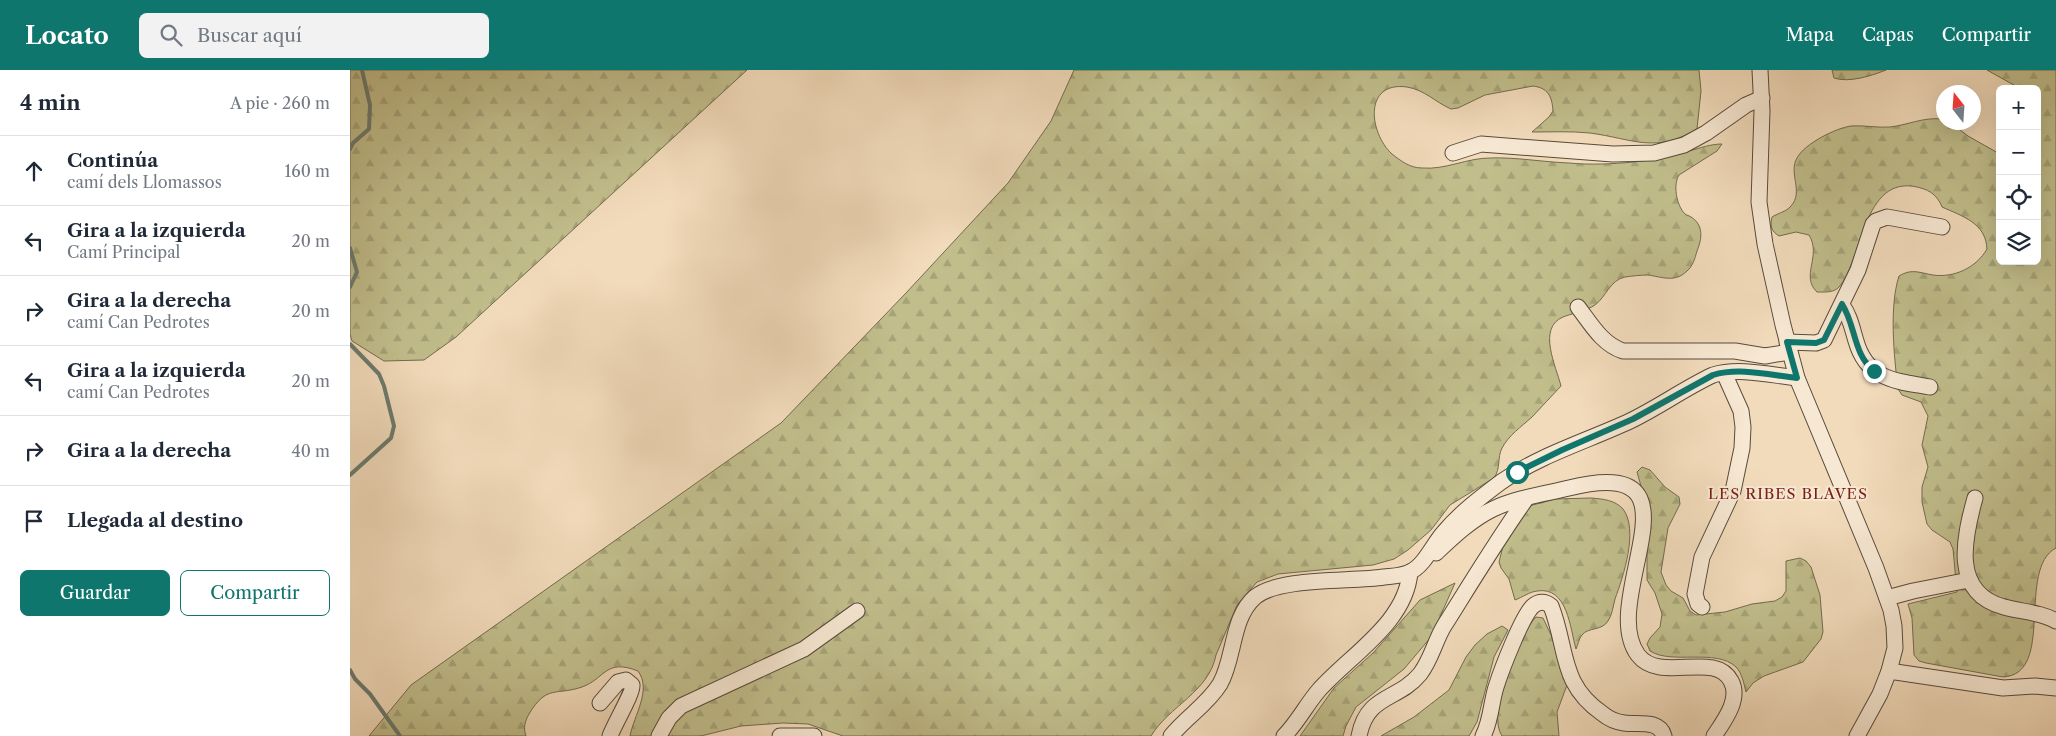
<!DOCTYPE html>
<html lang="es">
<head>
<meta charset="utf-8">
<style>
  body { margin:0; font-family:"Libre Caslon Text",serif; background:#f2f2f3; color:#1f2937 }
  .controls { position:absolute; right:15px; top:15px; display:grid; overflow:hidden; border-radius:8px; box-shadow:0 5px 20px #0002 }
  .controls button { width:45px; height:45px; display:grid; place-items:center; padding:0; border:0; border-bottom:1px solid #e0e1e3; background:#fff; color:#1f2937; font:25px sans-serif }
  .compass { position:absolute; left:1586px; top:15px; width:45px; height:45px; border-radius:50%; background:#fff; box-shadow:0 5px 20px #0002; rotate:343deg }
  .stop { position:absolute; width:15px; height:15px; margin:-11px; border:4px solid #0f766e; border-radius:50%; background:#fff }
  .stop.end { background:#0f766e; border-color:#fff; box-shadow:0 1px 5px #0008 }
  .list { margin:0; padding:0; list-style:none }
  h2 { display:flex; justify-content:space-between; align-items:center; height:65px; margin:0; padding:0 20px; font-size:21px }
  h2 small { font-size:16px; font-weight:400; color:#747a83 }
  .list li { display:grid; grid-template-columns:32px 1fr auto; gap:15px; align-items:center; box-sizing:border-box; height:70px; padding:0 20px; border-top:1px solid #e0e1e3 }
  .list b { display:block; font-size:19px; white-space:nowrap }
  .list p { margin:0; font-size:16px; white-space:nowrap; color:#747a83 }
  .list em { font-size:16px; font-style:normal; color:#747a83 }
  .actions { display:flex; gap:10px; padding:15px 20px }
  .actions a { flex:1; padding:11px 0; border:1px solid #0f766e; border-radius:8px; text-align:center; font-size:18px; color:#0f766e }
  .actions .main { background:#0f766e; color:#fff }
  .icon { flex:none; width:28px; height:28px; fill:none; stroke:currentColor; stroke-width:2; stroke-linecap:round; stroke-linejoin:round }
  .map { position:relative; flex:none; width:1706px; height:666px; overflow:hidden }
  header { display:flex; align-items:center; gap:30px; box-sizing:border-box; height:70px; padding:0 25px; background:#0f766e; color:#fff }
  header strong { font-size:24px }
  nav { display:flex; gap:28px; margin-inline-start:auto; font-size:18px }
  .search { width:350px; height:45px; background:#f2f2f3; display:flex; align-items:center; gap:12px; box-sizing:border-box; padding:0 18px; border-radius:8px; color:#747a83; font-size:19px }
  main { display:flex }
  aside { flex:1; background:#fff }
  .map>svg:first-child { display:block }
</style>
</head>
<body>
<header>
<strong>Locato</strong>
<div class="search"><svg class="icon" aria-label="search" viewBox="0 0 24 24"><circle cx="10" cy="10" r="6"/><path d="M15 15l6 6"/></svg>Buscar aquí</div>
<nav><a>Mapa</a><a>Capas</a><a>Compartir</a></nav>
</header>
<main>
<aside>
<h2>4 min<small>A pie · 260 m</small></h2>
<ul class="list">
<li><svg class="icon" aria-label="ahead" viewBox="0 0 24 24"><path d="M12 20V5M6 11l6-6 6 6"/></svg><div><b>Continúa</b><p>camí dels Llomassos</p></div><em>160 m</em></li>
<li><svg class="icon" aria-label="left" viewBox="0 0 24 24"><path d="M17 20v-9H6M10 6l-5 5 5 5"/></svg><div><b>Gira a la izquierda</b><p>Camí Principal</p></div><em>20 m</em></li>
<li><svg class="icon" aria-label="right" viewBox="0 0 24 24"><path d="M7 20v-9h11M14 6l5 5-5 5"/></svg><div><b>Gira a la derecha</b><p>camí Can Pedrotes</p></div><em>20 m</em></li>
<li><svg class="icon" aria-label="left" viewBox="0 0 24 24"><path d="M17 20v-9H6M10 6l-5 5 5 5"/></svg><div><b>Gira a la izquierda</b><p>camí Can Pedrotes</p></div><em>20 m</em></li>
<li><svg class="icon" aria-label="right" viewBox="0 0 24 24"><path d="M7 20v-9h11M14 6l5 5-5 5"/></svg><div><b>Gira a la derecha</b></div><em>40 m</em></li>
<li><svg class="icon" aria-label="arrive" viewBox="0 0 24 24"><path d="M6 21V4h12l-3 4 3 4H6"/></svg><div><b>Llegada al destino</b></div></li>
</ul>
<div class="actions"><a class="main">Guardar</a><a>Compartir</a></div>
</aside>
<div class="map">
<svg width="1706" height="666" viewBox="0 0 1706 666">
  <defs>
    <pattern id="forest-firs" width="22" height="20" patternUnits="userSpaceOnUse" patternTransform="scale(1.25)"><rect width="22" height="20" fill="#c1be8c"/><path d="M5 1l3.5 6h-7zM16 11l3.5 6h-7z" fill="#a6a378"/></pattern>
  </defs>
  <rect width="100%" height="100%" fill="#f2dbbb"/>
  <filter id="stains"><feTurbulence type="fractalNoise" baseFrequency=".004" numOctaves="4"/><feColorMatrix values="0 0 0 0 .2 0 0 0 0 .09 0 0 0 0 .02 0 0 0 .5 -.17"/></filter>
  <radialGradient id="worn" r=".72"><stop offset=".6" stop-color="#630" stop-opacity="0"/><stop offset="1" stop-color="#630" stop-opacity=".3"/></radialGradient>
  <!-- forest -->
  <g fill="url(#forest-firs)" stroke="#726c4f">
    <path d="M0,0h397l-291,267 -32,23 -40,1 -32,-20 -2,-7z"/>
    <path d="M724,0h625l2,21 -4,38c-42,25 -63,10 -107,4 -19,-2 -39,-1 -58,-1l17,-15 4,-6c-1,-15 -5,-23 -20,-25l-48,9 -27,13 -7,1c-16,-7 -26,-19 -44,-22 -44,-6 -38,46 -15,67 9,7 18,14 30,14 23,2 45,-10 68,-10 26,-1 52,4 79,5 21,2 44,1 64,-1 19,-2 38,-5 56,-11 11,-3 22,-7 33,-7l-5,7 -38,24c-6,9 -3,30 6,39 1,1 5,2 6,3 13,8 11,22 6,34 -2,7 -4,15 -10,20 -12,12 -25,6 -39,4 -7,0 -16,1 -23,2 -15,3 -19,20 -30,28 -9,6 -22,8 -32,12 -26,11 -7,49 -2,69 -10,10 -19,21 -29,31 -11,10 -23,18 -30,31 -5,10 -1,20 -8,30l-44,27 -19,25 -23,20 -14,9 -21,6 -95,9 -21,8 -20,23 -21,50c-7,37 -47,51 -65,81h-308l-35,-12 -25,-1 -42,3 -40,10h-71c4,-21 22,-46 8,-65 -33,-13 -33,8 -56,16 -26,9 -35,-3 -53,27 -4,7 -6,14 -3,22h-157l42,-51 370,-262 125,-130 102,-110 43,-62z"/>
    <path d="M1482,0h54c-15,6 -37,13 -52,8z"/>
    <path d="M1637,0h69v478c-40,21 0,126 -53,129l-77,-14 -7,-2 -5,-6 -2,-37 -4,-14 49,-12 -4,-43 -3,-7 -18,-12 -5,-6 -5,-22v-15l6,-20 -6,-22 6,-29 -7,-14 -19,-7 -4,-6c-4,-33 -9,-82 1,-113 13,-8 21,-3 34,-1 21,3 43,-7 54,-26 -1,-26 -25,-33 -45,-42 -3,-8 -9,-15 -18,-18 -61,-21 -60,68 -85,98 -5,6 -15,5 -22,5 -17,-16 5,-36 -8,-57l-13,-3 -17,4c-8,-5 -9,-10 -7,-19 6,-4 14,-5 19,-11 13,-14 -3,-33 6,-48 7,-14 39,-30 54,-32 13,-1 26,2 39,1 18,-2 33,-10 52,-8l2,3 7,1 17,13 30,17 2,-4v112h37v-172h-16z"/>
    <path d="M1292,397l8,3 15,17 14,10 1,7 -12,24 -7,44 5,13 5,6 12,7 7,13 6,4 29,-3 27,-8 23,-3 7,-4 4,-6v-30l14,-3 6,3 5,6 9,28 3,37 -2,7 -18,23 -39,14 -11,7 -7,9c-2,-8 -4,-19 -10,-25 -20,-19 -64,-2 -86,-16l-3,-7 3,-6 10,-11 2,-13 -7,-21 -8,-13v-36l-4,-51 -6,-21z"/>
    <path d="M1241,428c12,1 24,2 32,11 16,21 0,68 -8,90 -2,8 -3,16 -7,22 -6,10 -20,6 -26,14 -3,3 -4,10 -6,14 -6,-20 -8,-63 -39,-58 -8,1 -14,6 -22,9l-6,-21 -8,-11 -2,-6 4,-16 26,-40 26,-7z"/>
    <path d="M1105,513l-24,54 -27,32 -48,38 -10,19 -3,10h-43l34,-48 39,-35 47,-53z"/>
    <path d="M1186,547l7,1 9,19 15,48 -10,27 2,24h-57c-16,-23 16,-100 34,-119z"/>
    <path d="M1152,556l6,4 -14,27 -17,65 -8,14h-88l33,-19 35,-27 17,-33 9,-12 12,-11z"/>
  </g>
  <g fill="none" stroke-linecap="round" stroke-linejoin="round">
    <!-- stream -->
    <g stroke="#6c7b6f" stroke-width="4">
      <path d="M0,79l3,-6 16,-14 1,-24 -8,-35"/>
      <path d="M0,178l7,24 -7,15"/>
      <path d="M0,274l29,30 5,12 10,40 -3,12 -41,37"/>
      <path d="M0,600l5,9 15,15 30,42"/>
    </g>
    <!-- minor casing -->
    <g stroke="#584b3c" stroke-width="17">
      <g id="minor">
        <path d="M1410,0l2,41 -3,91 6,42 18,81 14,53 79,190 15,42 3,16 1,22 -6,23 -9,23 -23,42"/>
        <path d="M1103,83l28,-9 132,10 41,-1 30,-8 22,-12 40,-28 16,-7"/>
        <path d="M1492,235c8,11 10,23 14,36 11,39 40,40 74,46"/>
        <path d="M1228,237c13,17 24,37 45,44h112l30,5 24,-4"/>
        <path d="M1437,272l29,1 8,-3 34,-70 15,-46 3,-3 11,-4 55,10"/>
        <path d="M1625,428c-11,40 -24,95 29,109 18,5 36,5 52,14"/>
        <path d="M1086,483c17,-16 36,-34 57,-44 23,-11 51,-15 76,-21 144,-36 27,111 69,167 22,29 77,-5 93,26 10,18 -7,40 -17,55"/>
        <path d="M1537,528l26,-7 56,-11"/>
        <path d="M1352,537l-4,-3 -3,-10 7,-37 31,-66 9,-43 1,-21 -2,-16 -17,-38"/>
        <path d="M1539,601l114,17 32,-2 21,2"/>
        <path d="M250,633l18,-21 8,-2 6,5c2,6 -18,40 -22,51"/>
        <path d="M309,666l10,-18 12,-12 123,-57 53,-38"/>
        <path d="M430,666h34"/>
        <path d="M821,666c15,-19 36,-31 49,-52 15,-26 11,-66 35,-87 24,-20 96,-15 129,-20 8,-1 18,-1 26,-5 15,-7 23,-28 34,-40 16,-19 37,-35 57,-50 39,-27 86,-41 129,-61 29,-14 55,-33 83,-46 26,-8 57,0 84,3"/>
        <path d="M934,666c14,-14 22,-31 35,-46 31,-35 87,-67 91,-118"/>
        <path d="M1009,666c8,-42 39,-35 61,-62 11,-14 15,-33 24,-48 27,-43 53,-86 82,-127"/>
        <path d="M1133,666c8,-15 8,-33 13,-49 5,-16 26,-71 37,-81 6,-5 12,-5 18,0 17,43 8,78 52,108 6,5 14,8 21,9 14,2 35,-4 40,13"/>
      </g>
    </g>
    <!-- minor -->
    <use href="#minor" stroke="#f7e8d3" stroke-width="15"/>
  </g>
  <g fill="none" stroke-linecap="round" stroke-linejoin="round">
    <!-- route -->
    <path stroke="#0f766e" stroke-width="6" d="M1167,402l45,-22 71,-31 80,-44c26,-8 57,0 84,3l-10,-36 29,1 8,-3 18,-36c14,22 11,50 32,67"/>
  </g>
  <g text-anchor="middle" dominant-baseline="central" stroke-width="4" stroke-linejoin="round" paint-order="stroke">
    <!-- neighbourhood labels -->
    <g font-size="15" letter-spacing="1" fill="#7a1f14" stroke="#f7e8d3">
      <text x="1438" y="423">LES RIBES BLAVES</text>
    </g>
  </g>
  <rect width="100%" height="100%" filter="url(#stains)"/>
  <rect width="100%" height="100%" fill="url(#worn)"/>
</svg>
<div class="controls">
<button>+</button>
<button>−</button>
<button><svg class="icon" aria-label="locate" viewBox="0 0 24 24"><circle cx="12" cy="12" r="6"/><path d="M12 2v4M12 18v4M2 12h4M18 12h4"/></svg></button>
<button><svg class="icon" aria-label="layers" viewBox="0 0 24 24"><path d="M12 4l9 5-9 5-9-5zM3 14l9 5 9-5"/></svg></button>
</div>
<svg class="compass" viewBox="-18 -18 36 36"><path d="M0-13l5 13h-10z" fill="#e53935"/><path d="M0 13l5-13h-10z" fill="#747a83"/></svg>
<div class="stop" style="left:1167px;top:402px"></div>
<div class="stop end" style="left:1524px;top:301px"></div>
</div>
</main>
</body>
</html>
